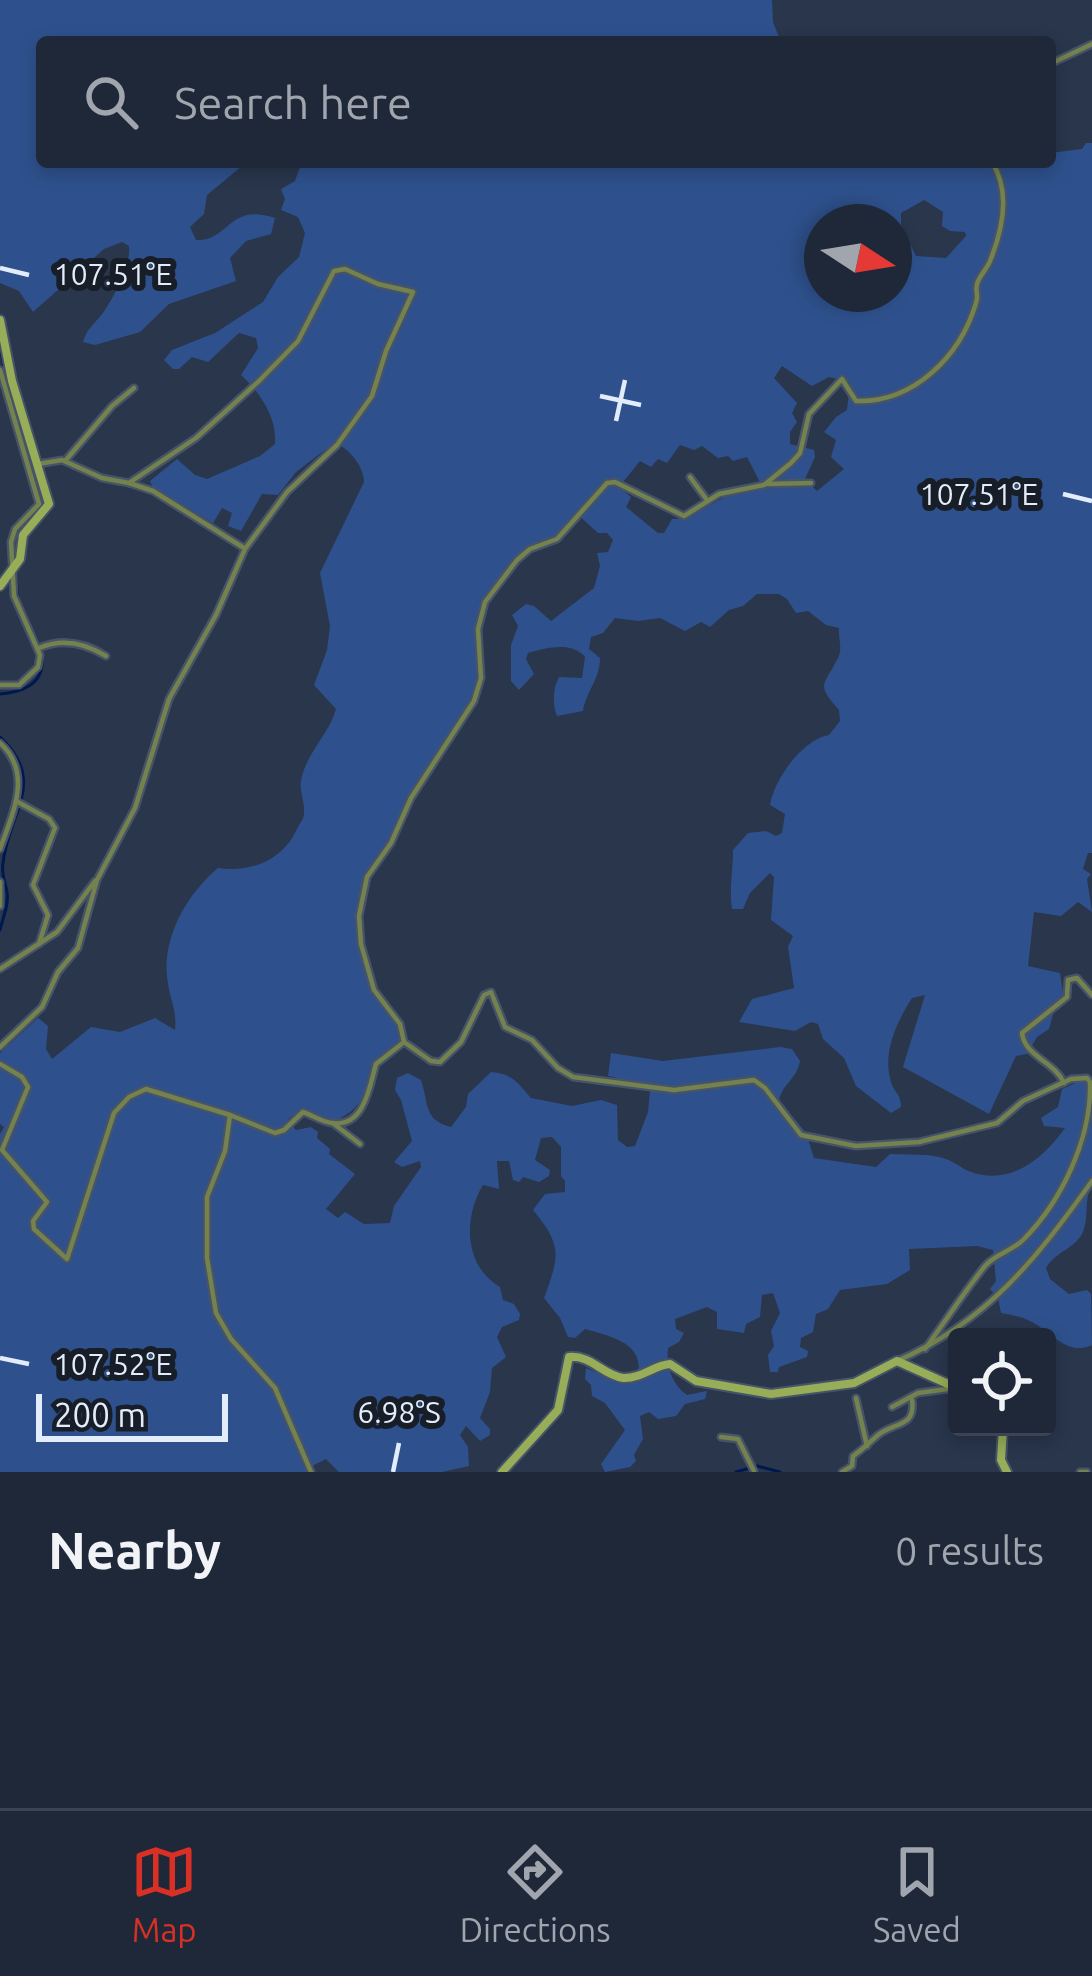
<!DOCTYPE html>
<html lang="en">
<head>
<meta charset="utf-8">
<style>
  body { margin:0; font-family:Ubuntu,sans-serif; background:#273041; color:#f1f3f6 }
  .controls { position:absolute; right:36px; bottom:36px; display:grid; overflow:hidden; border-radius:12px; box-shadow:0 6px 18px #0003 }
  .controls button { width:108px; height:108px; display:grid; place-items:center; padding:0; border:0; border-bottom:3px solid #3c4453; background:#1f2839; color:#f1f3f6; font:60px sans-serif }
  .compass { position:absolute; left:804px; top:204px; width:108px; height:108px; border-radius:50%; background:#1f2839; box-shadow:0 6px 18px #0003; rotate:102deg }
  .scale { position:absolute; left:36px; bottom:30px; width:192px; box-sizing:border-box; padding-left:12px; border:6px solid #e3ecfa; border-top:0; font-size:33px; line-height:42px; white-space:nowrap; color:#e3ecfa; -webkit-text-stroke:9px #181e27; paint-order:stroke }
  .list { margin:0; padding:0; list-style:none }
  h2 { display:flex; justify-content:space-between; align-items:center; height:156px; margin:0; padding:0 48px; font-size:51px }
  h2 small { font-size:39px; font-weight:400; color:#a1a6ae }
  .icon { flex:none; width:66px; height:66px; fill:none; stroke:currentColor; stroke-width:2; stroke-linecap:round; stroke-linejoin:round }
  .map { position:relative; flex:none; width:1092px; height:1472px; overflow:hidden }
  .search { position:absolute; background:#1f2839; box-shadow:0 6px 18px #0003; left:36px; right:36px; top:36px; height:132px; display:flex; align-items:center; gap:30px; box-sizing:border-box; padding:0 42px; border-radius:12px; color:#a1a6ae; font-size:45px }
  .sheet { height:336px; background:#1f2839 }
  nav { display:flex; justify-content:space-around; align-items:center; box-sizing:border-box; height:168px; border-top:3px solid #3c4453; background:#1f2839; font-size:33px; color:#a1a6ae }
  nav a { display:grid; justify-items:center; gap:6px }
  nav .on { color:#d93025 }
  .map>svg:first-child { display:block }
</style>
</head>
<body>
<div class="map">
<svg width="1092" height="1472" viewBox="0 0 1092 1472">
  <rect width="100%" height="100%" fill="#29364c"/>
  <!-- green -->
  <g fill="#2e518d" fill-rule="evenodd">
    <path d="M0,0h772l1,22 8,20h-739v120h205l-40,33 -3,19 -14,13 6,13c33,2 32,-38 79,-22l-4,16 -25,7 -16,17 6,23 -67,23 -29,28 -45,13 -12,-3c4,-15 14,-20 22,-32 11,-17 26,-45 24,-64l-7,-4 -18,7 -71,63 -14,-21 -19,-8z"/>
    <path d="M1086,143h6v710h-4l-5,16 8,5 -4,5 5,33 -14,-10 -17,14 -27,-4 -6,54 32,7 4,27 -10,11 -5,18 -12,8 -10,17 -11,2 -27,58 -86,-47 22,-72 -13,3c-15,24 -30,54 -21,84 3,11 10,11 10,25l-10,6 -35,-27 -12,-28 -21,-19 -5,-15 -7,-2 -16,9 -56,-9 13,-23 42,-11 -6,-41 5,-11 -22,-16 3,-43 -4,-4 -20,20 -7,16h-11c-3,-22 1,-38 1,-59l15,-17 18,-2 10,5 6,-3 3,-19 -15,-9c4,-26 33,-66 59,-70l11,-14 -1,-11c-24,-27 -15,-24 -1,-52 5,-9 0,-21 1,-30l-13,-3 -18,-14 -12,2 -9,-14 -8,-5h-22l-14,12 -14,4 -19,17 -9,-5 -16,9 -25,-13 -22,3 -23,-3 -12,15 -12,4 -2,12 11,9c0,22 -14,33 -17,53l-26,5c-5,-12 -4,-28 2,-39l23,1 3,-21c-13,-15 -36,-10 -57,-4l-2,6 8,15 -15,16 -8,-9v-36l7,-19 -6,-11 14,-11 8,2 17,15 43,-33 6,-22 -3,-13 11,-1 5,-12 -6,-7h-9l-22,-20 -21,24 -27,10 -13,11 -32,43 -7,28 2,49 -11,33 -58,86 -21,44 -23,35 -9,40 3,29 13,46 26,34 3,16 -27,21c-9,29 -9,46 -40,59l-32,-12 -15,11 9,10 15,-3 7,5 -1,6 13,11 -1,5 26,20 -29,35 12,9 7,-6 19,12 26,-1 4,-17 27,-39 -1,-6 -18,6 -8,-5 18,-21 -11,-41 -6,-10 2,-12 11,-5 13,7c8,23 2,40 30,47l15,-20 2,-13 23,-22c22,2 27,11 40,26l41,8 29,-6 16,5 1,35 9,7 8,-1 13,-34 2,-21c-16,-3 -27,-13 -42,-15l3,-23 52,8 117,-14 12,2 8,12c-3,18 -18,23 -21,40l27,32 8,25 62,9 14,-13c18,1 39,-1 56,5 9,3 16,10 25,13 40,14 73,-14 94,-44l-21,-2 -3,-8 17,-11 4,-18 30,-13v109c-9,15 -2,33 -10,49 -8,15 -27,18 -36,34l4,11 19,15 18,-4 4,4 1,51c-25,12 -41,-14 -62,-24 -9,-5 -19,-6 -29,-8l-3,-15 -8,-9 6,-8 -3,-31 -16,-4 -68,3 1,21 -23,14 -47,6 -12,19 -12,5 -3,18 -12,6 -1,9 8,4 -1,6 -28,10 -1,5h-8l-2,-17 6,-9 -3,-15 9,-18 -7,-20 -11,2 -2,22 -14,7 -2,9 -27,-4v-17l-10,-5 -32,12 1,10 8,4 -5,9 -11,6c-2,18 4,37 19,47l20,-4 -2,8 -20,5 -9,12 -18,3 -9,-7 -9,4 3,23 -9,16 2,6 -6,6 -25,5 -4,-8 24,-34 -20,-27 -13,-7 -1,-11 -6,-6 1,-11 38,16 13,-5c10,-36 -25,-42 -52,-50l-10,9 -7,-1 -8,-19 -16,-20c16,-43 18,-53 -11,-88l12,-16 20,-2v-11l-4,-5v-29l-9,-10 -11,1 -6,22 15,10 -1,6 -10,6 -16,-5 -4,5 -6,-2 -4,-19h-12l2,28 -16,-4c-20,33 -19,81 17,102l3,13 11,4 6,10 -1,6 -17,7 -5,10 9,20 -14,11 -2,24 -10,26 10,11v6l-10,6 -14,-15 -6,9 8,12 1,19 -27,6h-103l-13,-13 -18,9v4h-308v-338l4,-7 -4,-3v-71l38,-35 10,8 -2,23 6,10 39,-32 29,5 35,-14 20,12c2,-19 -4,-28 -7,-46 -8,-44 18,-89 50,-116 33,5 65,-8 79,-39 3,-7 7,-9 7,-16 1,-13 -6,-23 -2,-37 7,-26 27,-42 34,-67l-22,-24 13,-35 3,-24 -10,-53 44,-91c0,-15 -15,-35 -30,-39l-38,29 -18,23 -16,-1 -21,37 -13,-5 4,-13 -10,-5 -9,15 -61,-37 -2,-5 27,-22 18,16 12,4 53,-23 15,-12c2,-27 -15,-51 -34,-69l17,-27 -2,-10 -17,-5 -31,29 -16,-5 -13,12h-6l-9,-9 8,-10 43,-17 48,-31 15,-25 21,-20 6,-24 -7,-16 -17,-7 4,-11 -4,-10 14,-8 4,-12 8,-7h743v-9l32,-4zM924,200l19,12 -1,14 8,5 15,1 1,4 -20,22 -30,-2 -15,-31v-12zM822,222h72v72h-72zM782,366l30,20 17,-9 21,5 -3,28 -11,7 -12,15 12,8 -5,17 13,12 -27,22 -12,-12 10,-22 -1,-7 -24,-6v-12l7,-10 -5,-9 5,-10 -23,-25zM680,445l14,5 8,-4 16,12 10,-2 5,5 14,-4 16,31 -37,8 -39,22 -15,1 -8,14h-6l-32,-26 5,-10 -12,-10 21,-26 11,6 7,-8 9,4z"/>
  </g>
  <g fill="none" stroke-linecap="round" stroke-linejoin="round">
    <!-- stream -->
    <g stroke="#001852" stroke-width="3">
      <path d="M0,345l7,40"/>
      <path d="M21,435l20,56 1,14"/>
      <path d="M15,535l18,-18"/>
      <path d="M15,568l3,32"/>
      <path d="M0,694c48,-4 51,-33 29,-69"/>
      <path d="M0,737c48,45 9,74 3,126 -2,10 2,18 4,29 2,13 -4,25 -7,38"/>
      <path d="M736,1472l21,-6 23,6"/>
    </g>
    <!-- street casing -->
    <g stroke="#475368" stroke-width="9">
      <g id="street">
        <path d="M1050,64l42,-20"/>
        <path d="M0,370l39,134 -24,25 -4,13 3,54 26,59 -2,12 -19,18h-19"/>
        <path d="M65,461l47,-55 22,-18"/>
        <path d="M690,477l17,23"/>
        <path d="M129,483l24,8 91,57"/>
        <path d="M766,484l45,-1"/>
        <path d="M39,648c23,-10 46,-5 67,8"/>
        <path d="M0,743c33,30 13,69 0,106"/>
        <path d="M16,801l33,18 6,9 -22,57 15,30 -9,29"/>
        <path d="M0,882v24"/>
        <path d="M0,969l57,-37 38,-51"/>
        <path d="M404,1042l27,19 9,1 21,-20 23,-47 7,-3 14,35 27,13 26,28 15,9 101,13 80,-10 11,8 36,47 55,11 63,-4 78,-19 26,-22 48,-22 16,-1 3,4c2,55 -28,119 -67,158 -11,11 -28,14 -38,26 -21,26 -40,56 -60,83"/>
        <path d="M0,1047l42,-40 16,-35 20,-24 19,-68 38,-72 34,-109 47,-84 29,-66 42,-57 50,-47 35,-49 14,-45 27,-59 -35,-8 -33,-15 -11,2 -36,70 -39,40 -63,57 -67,45 -27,-5 -40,-18 -24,4"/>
        <path d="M0,1064l22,13 6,10 -26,63 45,52 -14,19 1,8 33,30 47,-146 15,-16 17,-8 84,26"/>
        <path d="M1064,1083c-10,-22 -39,-26 -42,-50l45,-36 1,-17 9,-2 15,17"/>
        <path d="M334,1124l26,20"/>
        <path d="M897,1361c90,-39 139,-102 195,-180"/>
        <path d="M856,1398l11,48"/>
        <path d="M892,1407l26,-14 37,-5"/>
        <path d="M721,1437l17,2 16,32"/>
        <path d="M311,1472l-36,-84 -44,-49 -15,-26 -9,-55v-61l18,-46 5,-36 45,18 9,-3 19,-18c9,3 19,10 29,11 33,5 38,-39 44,-59l28,-22 -4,-18 -26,-34 -13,-46 -2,-28 8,-39 24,-34 20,-45 63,-97 7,-23 -3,-49 7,-27 32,-42 13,-11 27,-10 50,-56 8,-1 69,34 35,-22 45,-9 27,-22 9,-10 9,-39 33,-35 14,22c57,2 104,-44 120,-98 3,-10 -1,-9 1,-19 2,-8 10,-15 13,-23 13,-32 21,-69 2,-99"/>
        <path d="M842,1472l10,-6 1,-10c9,-6 17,-14 25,-21 17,-13 38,-8 34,-35"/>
        <path d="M1080,1472h7"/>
      </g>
    </g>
    <!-- secondary casing -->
    <g stroke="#475368" stroke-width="12">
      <g id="secondary">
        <path d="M0,320l12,61 37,123 -26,31 -3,24 -20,27"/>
        <path d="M1003,1427l-2,33 6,12"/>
        <path d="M502,1472l56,-62 11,-53c23,-2 33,18 54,21 18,1 31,-13 47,-14l26,17 75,13 83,-11 43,-22 60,27"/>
      </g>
    </g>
    <!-- street -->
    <use href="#street" stroke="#74824e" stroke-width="4.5"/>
    <!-- secondary -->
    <use href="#secondary" stroke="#97ad57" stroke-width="8"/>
  </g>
  <!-- ticks -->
  <path fill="none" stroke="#e3ecfa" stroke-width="4.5" d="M0,268l29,7M600,396l41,9M616,421l9,-41M1063,494l29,7M0,1358l29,6M393,1472l6,-29"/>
  <g font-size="30" text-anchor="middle" fill="#e3ecfa" stroke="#181e27" stroke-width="12" stroke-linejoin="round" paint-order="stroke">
    <text x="113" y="285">107.51°E</text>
    <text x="979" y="505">107.51°E</text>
    <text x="113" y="1375">107.52°E</text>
    <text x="399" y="1423">6.98°S</text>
  </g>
</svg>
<div class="controls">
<button><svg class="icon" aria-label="locate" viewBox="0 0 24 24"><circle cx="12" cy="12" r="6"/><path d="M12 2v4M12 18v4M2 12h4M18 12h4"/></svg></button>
</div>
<svg class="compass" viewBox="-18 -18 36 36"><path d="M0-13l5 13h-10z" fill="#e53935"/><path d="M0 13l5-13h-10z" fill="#a1a6ae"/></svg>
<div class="scale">200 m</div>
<div class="search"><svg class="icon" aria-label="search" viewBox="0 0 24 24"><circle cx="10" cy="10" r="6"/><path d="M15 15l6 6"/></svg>Search here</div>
</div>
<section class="sheet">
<h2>Nearby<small>0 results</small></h2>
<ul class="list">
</ul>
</section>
<nav>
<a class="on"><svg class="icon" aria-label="map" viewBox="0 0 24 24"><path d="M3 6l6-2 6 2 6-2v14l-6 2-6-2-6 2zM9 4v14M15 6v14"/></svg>Map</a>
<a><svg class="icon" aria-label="directions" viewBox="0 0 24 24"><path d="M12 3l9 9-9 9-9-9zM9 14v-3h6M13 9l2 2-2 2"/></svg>Directions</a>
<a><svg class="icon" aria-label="saved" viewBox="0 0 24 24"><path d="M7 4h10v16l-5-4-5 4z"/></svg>Saved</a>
</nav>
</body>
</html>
